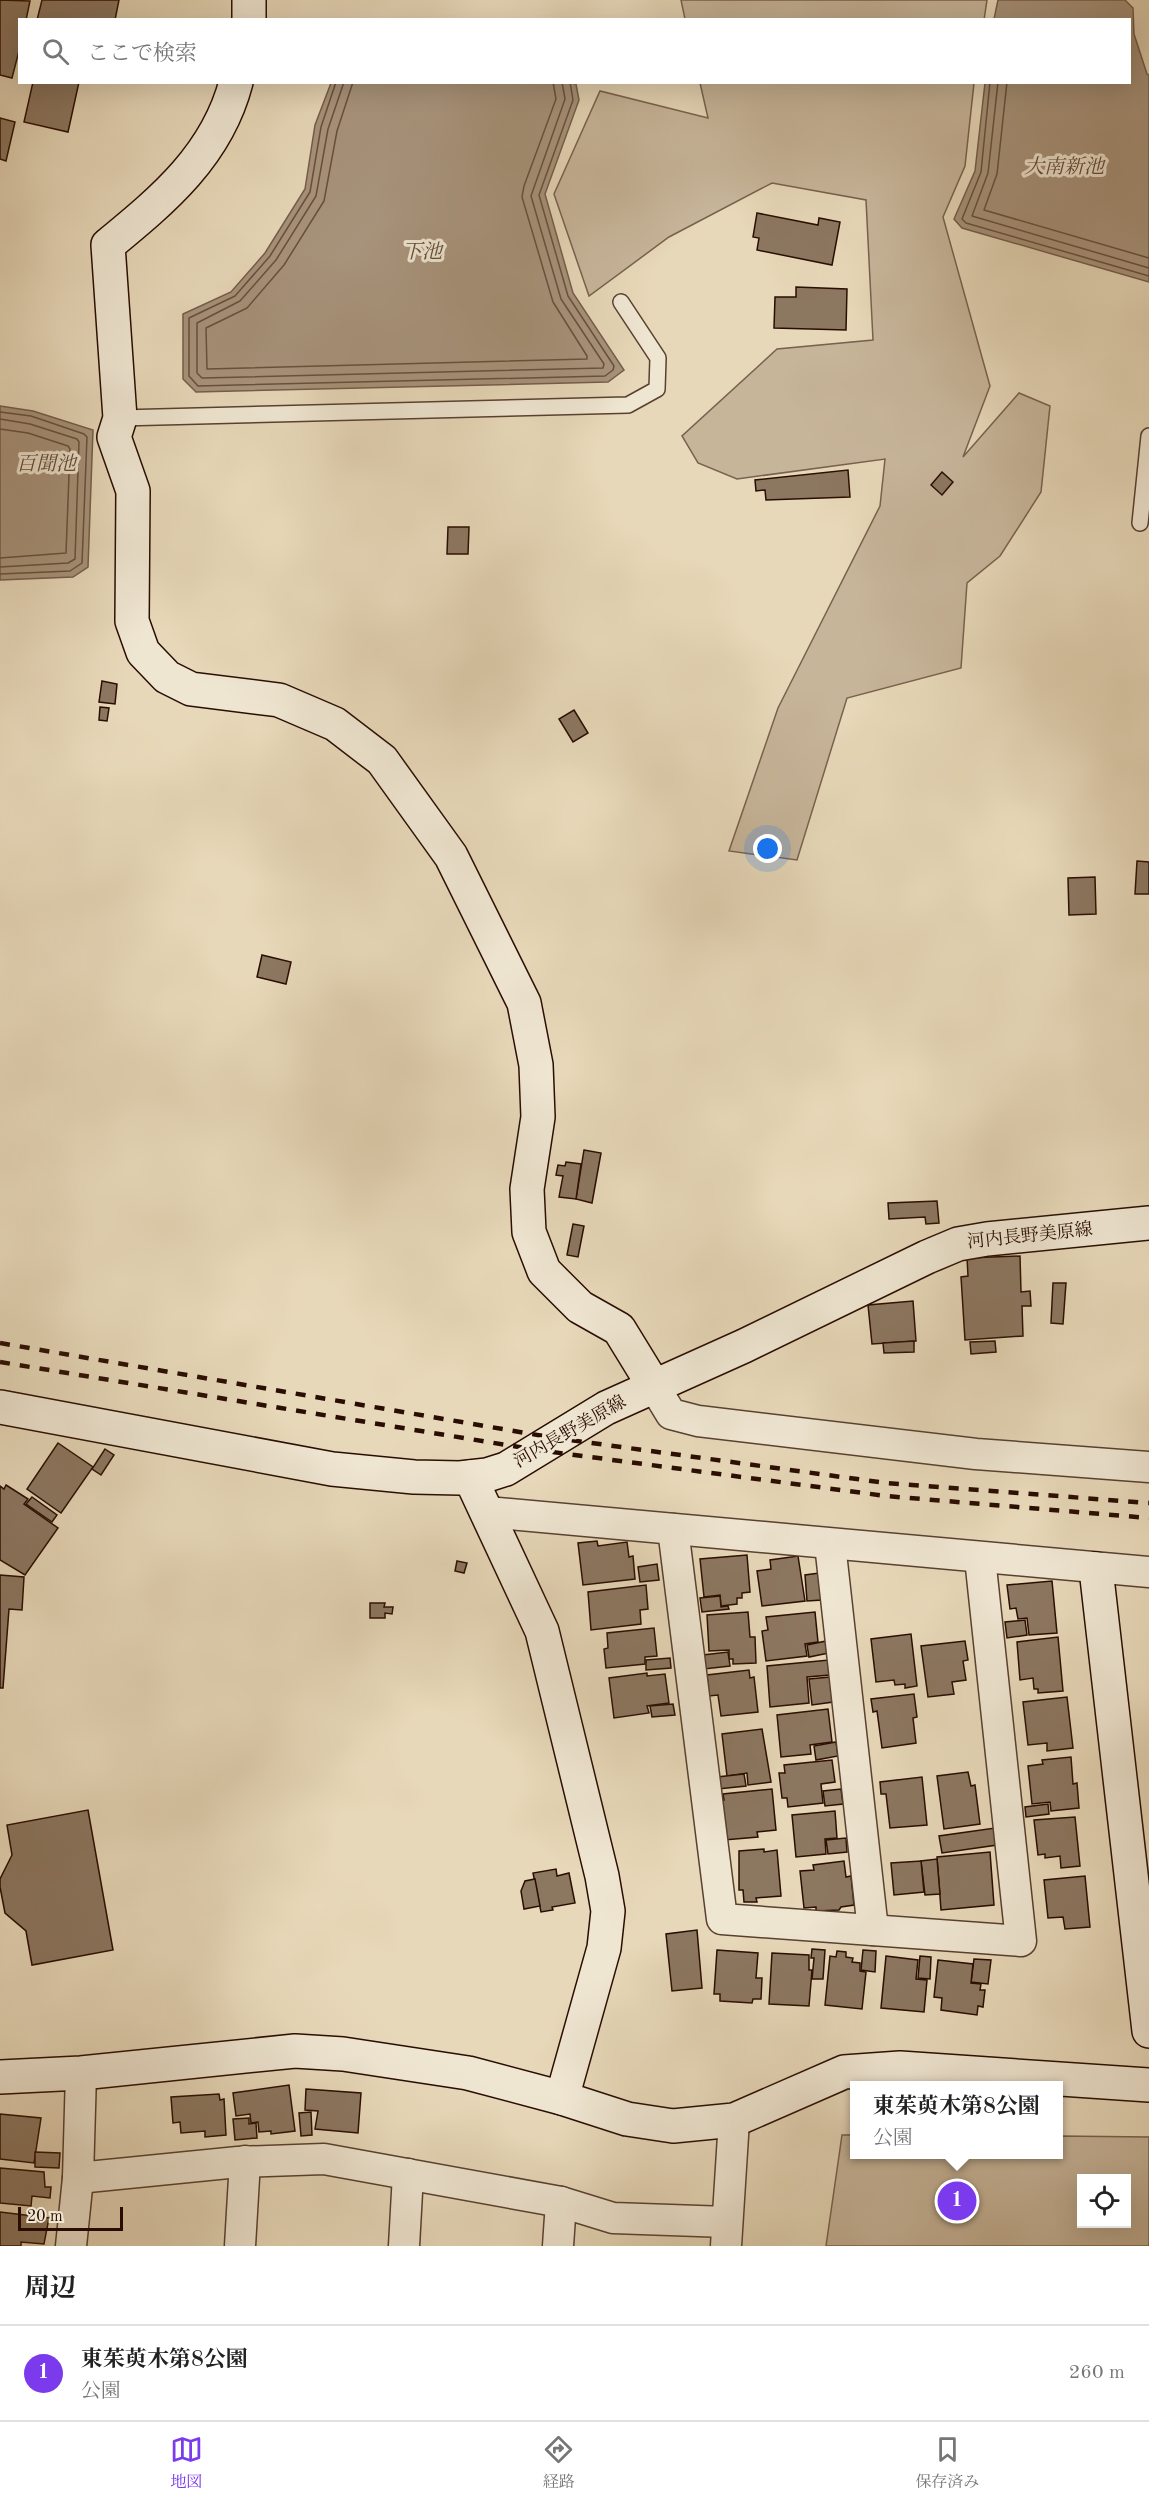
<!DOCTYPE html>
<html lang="ja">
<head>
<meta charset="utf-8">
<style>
  body { margin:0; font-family:"Old Standard TT","Noto Serif JP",serif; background:#f2f2f2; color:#222 }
  .controls { position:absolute; right:18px; bottom:18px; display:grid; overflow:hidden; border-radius:0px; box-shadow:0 6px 24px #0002 }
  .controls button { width:54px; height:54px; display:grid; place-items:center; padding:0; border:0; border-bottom:2px solid #e0e0e0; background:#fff; color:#222; font:30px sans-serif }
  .scale { position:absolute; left:18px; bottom:15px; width:105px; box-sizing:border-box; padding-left:6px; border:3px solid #2a0d02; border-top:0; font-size:16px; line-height:21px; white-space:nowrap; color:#2a0d02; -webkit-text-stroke:4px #efe6d2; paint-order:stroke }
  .you { position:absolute; left:768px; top:849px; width:21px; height:21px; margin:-15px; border:4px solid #fff; border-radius:50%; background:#1a73e8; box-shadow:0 0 0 9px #1a73e833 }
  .badge { display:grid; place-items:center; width:39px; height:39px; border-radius:50%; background:#7c3aed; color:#fff; font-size:20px; font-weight:700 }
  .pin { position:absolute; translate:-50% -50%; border:3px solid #fff; box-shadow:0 2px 6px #0006 }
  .popup { position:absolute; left:850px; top:2081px; width:213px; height:78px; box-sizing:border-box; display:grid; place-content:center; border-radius:0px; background:#fff; filter:drop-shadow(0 2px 4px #0005); font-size:20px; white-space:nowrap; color:#767676 }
  .popup b { font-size:22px; color:#222 }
  .popup::after { content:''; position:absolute; left:50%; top:100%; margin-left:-12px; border:12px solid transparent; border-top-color:#fff }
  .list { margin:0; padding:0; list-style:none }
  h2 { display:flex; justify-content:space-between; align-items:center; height:78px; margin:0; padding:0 24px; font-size:26px }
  h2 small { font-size:20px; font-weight:400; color:#767676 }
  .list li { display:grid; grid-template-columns:39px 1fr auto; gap:18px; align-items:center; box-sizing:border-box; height:96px; padding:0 24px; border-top:2px solid #e0e0e0 }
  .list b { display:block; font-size:22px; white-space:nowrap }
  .list p { margin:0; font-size:20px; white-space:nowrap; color:#767676 }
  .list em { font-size:20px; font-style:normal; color:#767676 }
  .icon { flex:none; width:33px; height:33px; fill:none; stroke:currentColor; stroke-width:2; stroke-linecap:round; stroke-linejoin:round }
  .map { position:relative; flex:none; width:1149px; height:2246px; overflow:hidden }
  .search { position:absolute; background:#fff; box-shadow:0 6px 24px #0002; left:18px; right:18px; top:18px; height:66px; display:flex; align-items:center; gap:15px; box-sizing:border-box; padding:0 21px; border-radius:0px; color:#767676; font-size:22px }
  .sheet { height:174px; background:#fff }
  nav { display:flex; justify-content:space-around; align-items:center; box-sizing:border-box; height:84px; border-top:2px solid #e0e0e0; background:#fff; font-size:16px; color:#767676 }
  nav a { display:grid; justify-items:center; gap:3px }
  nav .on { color:#7c3aed }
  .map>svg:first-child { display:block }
</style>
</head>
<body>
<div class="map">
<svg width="1149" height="2246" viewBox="0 0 1149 2246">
  <rect width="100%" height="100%" fill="#e7d8b9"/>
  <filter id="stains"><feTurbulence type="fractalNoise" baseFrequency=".00333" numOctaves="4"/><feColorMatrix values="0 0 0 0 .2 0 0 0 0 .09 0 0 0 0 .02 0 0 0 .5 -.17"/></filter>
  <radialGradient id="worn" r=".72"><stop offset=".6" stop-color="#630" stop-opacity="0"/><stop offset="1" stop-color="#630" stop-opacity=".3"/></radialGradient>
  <!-- green -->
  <g fill="#c7b59a" stroke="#78614e" stroke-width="1.5" fill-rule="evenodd">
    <path d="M681,0h306l-3,20 -299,-1z"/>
    <path d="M700,83h274l-9,83 -22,51 47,169 -27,71 56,-64 31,13 -9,86 -41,64 -33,27 -6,85 -114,30 -50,162 -68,-9 49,-143 102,-202 5,-47 -148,20 -39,-16 -16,-27 95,-87 96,-9 -7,-140 -94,-17 -103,54 -80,59 -35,-102 46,-103 108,27z"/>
    <path d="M842,2135h13v19h204v-18l90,1v109h-323zM1126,2178v46h-44v-46z"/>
  </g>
  <!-- water -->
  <g fill="#a7937b" stroke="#755d4b" stroke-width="1.5">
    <path d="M998,0h127l8,8 1,26 13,40 2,1v207l-187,-54 -8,-9 21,-48 10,-88 145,-1v-62l-136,-1z"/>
    <path d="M567,82l9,2 3,16 -34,94 28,99 51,77 -16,12 -412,10 -13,-13v-65l48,-22 34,-39 40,-64 10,-64 16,-42z"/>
    <path d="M0,406l33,5 60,19 -5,137 -15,10 -73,3z"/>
  </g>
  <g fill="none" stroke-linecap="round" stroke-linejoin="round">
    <!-- shore -->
    <g stroke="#68503e" stroke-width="1.5">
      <path d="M336,82l-15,45 -11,65 -40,64 -35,40 -46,22v58l9,10 407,-10 8,-6 1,-4 -46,-70 -29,-101 34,-95 -3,-18"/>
      <path d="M344,82l-16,47 -12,67 -40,64 -36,41 -43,22v50l5,5 401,-10 1,-4 -43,-65 -30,-103 34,-97 -3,-17"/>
      <path d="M353,82l-16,49 -13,70 -40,64 -37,43 -41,20 1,41 380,-10v-3l-34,-54 -31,-105 2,-11 32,-87 -3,-17"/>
      <path d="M990,82l-9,90 -19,47 4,4 183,53"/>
      <path d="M998,82l-10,91 -16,43 177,52"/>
      <path d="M1007,82l-10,92 -13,36 165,48"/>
      <path d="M0,412l31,4 53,18 3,3 -5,126 -12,8 -70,3"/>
      <path d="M0,419l30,5 47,15 2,3 -4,117 -7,4 -68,4"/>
      <path d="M0,429l28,4 40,13 2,3 -4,104 -66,5"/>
    </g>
  </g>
  <!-- building -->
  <g fill="#8c7761" stroke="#2a0d02" stroke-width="1.5">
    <path d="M0,0l30,1 -4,19h-6v27l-8,31 -12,-3z"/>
    <path d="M42,0h77l-4,20h-78z"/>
    <path d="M33,82h46l-11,50 -44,-10z"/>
    <path d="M0,118l15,4 -9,39 -6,-2z"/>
    <path d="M757,213l61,12 1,-7 21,4 -8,43 -75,-15 2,-12 -6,-1z"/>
    <path d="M796,287l51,2 -1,41 -72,-2 1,-31h21z"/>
    <path d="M848,470l2,27 -84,3 -1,-10 -9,1 -1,-11z"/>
    <path d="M942,472l11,10 -11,13 -11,-10z"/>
    <path d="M448,527h21l-1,27h-21z"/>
    <path d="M102,681l15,3 -2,20 -16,-2z"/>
    <path d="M100,707l9,1 -2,13 -8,-1z"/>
    <path d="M574,710l14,23 -15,9 -14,-23z"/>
    <path d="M1137,861l12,1v32h-14z"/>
    <path d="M1095,877l1,37 -27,1 -1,-37z"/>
    <path d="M262,955l29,7 -5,22 -29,-7z"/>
    <path d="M584,1150l17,3 -9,50 -16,-4z"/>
    <path d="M566,1162l15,2 -5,35 -17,-2 4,-21 -7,-1 2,-10 7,1z"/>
    <path d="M937,1201l2,22 -13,1 -1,-7 -36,2 -1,-16z"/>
    <path d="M573,1224l11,2 -6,31 -11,-2z"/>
    <path d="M1020,1256l1,36 9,-1 1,15h-9l1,30 -58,4 -4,-63 7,-1 -1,-18z"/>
    <path d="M1053,1283h13l-3,41 -12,-1z"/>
    <path d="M913,1301l3,40 -44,3 -4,-39z"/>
    <path d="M914,1341v11l-30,1 -1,-10z"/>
    <path d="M995,1341l1,11 -25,2 -1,-12z"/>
    <path d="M58,1443l35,24 -32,46 -34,-24z"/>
    <path d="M105,1449l9,6 -13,20 -9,-6z"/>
    <path d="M6,1485l22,14 -4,5 34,24 -33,47 -25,-15v-74l4,3z"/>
    <path d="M32,1497l25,18 -5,7 -26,-18z"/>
    <path d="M597,1541l1,5 29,-4 2,15 4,-1 2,23 -52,6 -5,-42z"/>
    <path d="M747,1555l3,37 -8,1v5h-5v6l-16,2 -1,-11 -16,2 -4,-38z"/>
    <path d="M798,1556l7,45 -43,5 -5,-35 14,-2 -1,-9z"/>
    <path d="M457,1561l10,2 -3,10 -9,-2z"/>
    <path d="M657,1564l2,16 -19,2 -2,-15z"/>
    <path d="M819,1573l3,27 -15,1 -2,-26z"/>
    <path d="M0,1575l24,2 -2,33 -13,-1 -6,79h-3z"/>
    <path d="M1052,1581l5,52 -28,2 -2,-17 -9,1 -2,-11 -6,1 -3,-24z"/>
    <path d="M646,1585l2,24 -8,1 1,14 -50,6 -3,-38z"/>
    <path d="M720,1596l1,11 7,-1 1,3 -27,3 -2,-14z"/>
    <path d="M370,1603h15l-1,4h9l-1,7 -7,-1v5h-15z"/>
    <path d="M748,1612l2,25h5l1,26 -23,1v-5h-4v-9l-20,1 -2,-36z"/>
    <path d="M815,1612l3,30 -13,2 2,12 -41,5 -4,-30 6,-1 -2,-13z"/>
    <path d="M1025,1620l2,15 -20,3 -2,-16z"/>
    <path d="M654,1628l3,28 -12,1v7l-39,4 -2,-19 4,-1 -1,-15z"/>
    <path d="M911,1634l6,52 -12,2v-4l-10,1 -1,-5 -18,2 -5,-43z"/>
    <path d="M1058,1637l5,54 -25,2v-4h-4l-1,-11 -13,2 -3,-38z"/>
    <path d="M826,1641l3,12 -20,4 -2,-12z"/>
    <path d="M965,1641l3,19 -5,1 3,19 -14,2 2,12 -26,3 -7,-51z"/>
    <path d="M728,1652l2,14 -26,3 -1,-14z"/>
    <path d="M670,1658l1,10 -25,2v-10z"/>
    <path d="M829,1660l1,15 -23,2 2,26 -39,4 -3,-41z"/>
    <path d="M749,1670l1,8 4,-1 4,35 -37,4 -3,-21 -9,1 -2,-21z"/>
    <path d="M647,1673v3l18,-2 4,29 -22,3 2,7 -35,5 -5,-40z"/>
    <path d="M830,1677l3,25 -21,3 -3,-26z"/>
    <path d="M914,1694l3,23 -4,1 3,25 -34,5 -5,-37 -4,1 -2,-13z"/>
    <path d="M1067,1697l6,51 -26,3v-8l-19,2 -5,-43z"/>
    <path d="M673,1704l2,11 -23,2 -2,-11z"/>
    <path d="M828,1709l4,33 -22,3 1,9 -30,3 -4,-42z"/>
    <path d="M762,1729l9,53 -23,3 -1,-12 -20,3 -5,-42z"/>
    <path d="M836,1742l2,14 -22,4 -2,-14z"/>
    <path d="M1071,1757l2,27 4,-1 2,25 -28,3 -1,-9 -18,2 -4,-38 15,-2 -1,-4z"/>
    <path d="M832,1760l3,22 -14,2 2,19 -35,4 -1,-9h-5l-3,-25h6l-1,-8z"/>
    <path d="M968,1772l3,14 4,-1 5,39 -36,5 -7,-53z"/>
    <path d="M744,1774l2,12 -28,3 -1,-12z"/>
    <path d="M922,1777l5,48 -37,3 -4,-34h-5l-1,-12z"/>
    <path d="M772,1789l4,41 -19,2 1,5 -34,3 -3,-40h3l-1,-6z"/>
    <path d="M841,1789l2,15 -18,2 -2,-15z"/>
    <path d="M1048,1804l1,10 -23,3 -1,-10z"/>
    <path d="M88,1810l25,140 -81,15 -6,-34 -21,-18 -5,-26v-8l12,-24 -5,-30z"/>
    <path d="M835,1811l2,27 -12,1 1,15 -30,3 -4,-42z"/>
    <path d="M1075,1817l5,49 -19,2 -1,-12 -15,2v-4l-7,1 -4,-35z"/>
    <path d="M995,1828l2,17 -55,8 -3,-17z"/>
    <path d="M846,1838l1,14 -19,2 -2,-14z"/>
    <path d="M764,1849v3l13,-2 4,46 -25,2 1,4h-13l-1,-12h-4v-39z"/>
    <path d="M990,1852l4,53 -53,5 -4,-53z"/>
    <path d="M937,1859l3,35 -15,1 -4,-34z"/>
    <path d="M844,1861l2,16 5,-1 3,29 -13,2 -2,3 -23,1v-4l-12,1 -4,-37 14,-1 -1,-5z"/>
    <path d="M921,1861l3,31 -30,3 -3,-32z"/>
    <path d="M556,1869l1,7 12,-3 6,30 -23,4 1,3 -12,2 -8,-39z"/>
    <path d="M1085,1876l5,51 -25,2 -2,-12 -15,1 -4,-38z"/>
    <path d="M535,1879l5,27 -16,3 -3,-18 4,-10z"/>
    <path d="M697,1930l5,58 -30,3 -6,-57z"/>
    <path d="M812,1949l13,1 -2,29h-11l2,-21h-3z"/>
    <path d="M717,1950l41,3 -2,25h6l-1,21h-8l-1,4 -32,-2v-7h-6z"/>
    <path d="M863,1950l13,1 -1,21 -14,-2z"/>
    <path d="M837,1951l9,1v5l7,1 -1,4 8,1v8l6,1 -4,37 -37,-4 5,-49 6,1z"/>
    <path d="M772,1953l37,2v15h3l-3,36 -40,-2z"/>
    <path d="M886,1956l32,4 -2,19 11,1 -3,32 -43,-4z"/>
    <path d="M920,1956l11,1 -1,22 -12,-1z"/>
    <path d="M974,1959l17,1 -3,24 -17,-2z"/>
    <path d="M938,1960l35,4 -2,19 10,1 -1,6h5l-2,17 -5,-1 -1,9 -36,-5 1,-12 -8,-1z"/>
    <path d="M289,2085l6,46 -24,3v-3l-12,1 -1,-10 -7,1 -1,-9 -14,2 -3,-23z"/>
    <path d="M306,2089l55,4 -3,40 -43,-4 3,-18 -13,-1z"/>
    <path d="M219,2094l1,6 4,-1 2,36 -21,2v-6l-24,2 -1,-11 -7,1 -2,-26z"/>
    <path d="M311,2112l1,23 -11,1 -2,-23z"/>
    <path d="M0,2114l41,4 -7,45 -34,-4z"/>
    <path d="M249,2118v6l7,-1 1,15 -22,2 -2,-21z"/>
    <path d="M35,2152l25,1 -1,15 -24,-1z"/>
    <path d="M0,2168l44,4 1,15h6l-1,11 -18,-2 -1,10 -31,-3z"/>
    <path d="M0,2212l49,6 -5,26 -23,-2v4h-21z"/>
  </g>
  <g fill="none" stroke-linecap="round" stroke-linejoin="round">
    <!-- lane casing -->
    <g stroke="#594030" stroke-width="18">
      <g id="lane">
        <path d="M120,418l508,-13 29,-16 1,-31 -37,-56"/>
        <path d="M1140,523l9,-87"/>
      </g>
    </g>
    <!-- street casing -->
    <g stroke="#594030" stroke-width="33">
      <g id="street">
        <path d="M654,1386l17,28 27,7 278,33 173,13"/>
        <path d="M487,1512l662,60"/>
        <path d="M673,1529l49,390 299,22 -41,-383"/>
        <path d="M830,1544l43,386"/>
        <path d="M78,2178l160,-16 86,-3 237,43 52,16 114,4"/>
        <path d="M71,2246l7,-68 3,-105"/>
        <path d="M240,2246l5,-85"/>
        <path d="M404,2246l4,-72"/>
        <path d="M558,2246l3,-44"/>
        <path d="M726,2246l8,-126"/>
      </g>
    </g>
    <!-- secondary casing -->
    <g stroke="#2a0d02" stroke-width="36">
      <g id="secondary">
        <path d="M249,20v-20"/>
        <path d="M236,82c-19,73 -72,117 -128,163l12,173 -6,19 19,54 -1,130 11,31 24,25 24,12 88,11 56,24 47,36 69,96 73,147 12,62 2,52 -11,72 2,43 15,39 36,36 39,22 35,57"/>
        <path d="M0,1407l332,62 82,8 46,1 27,-3 19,-6 100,-61 138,-62 183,-89 31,-13 29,-5 162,-16"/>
        <path d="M470,1477l72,154 60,245 6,35 -4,37 -42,150"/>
        <path d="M1096,1569l53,462"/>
        <path d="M0,2077l81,-4 214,-22 48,3 125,19 94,25 65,21 46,7 61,-6 110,-48 56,-4 249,17"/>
      </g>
    </g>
    <!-- lane -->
    <use href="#lane" stroke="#efe6d2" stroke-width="15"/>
    <!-- street -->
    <use href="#street" stroke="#efe6d2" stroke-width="30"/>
    <!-- secondary -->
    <use href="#secondary" stroke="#efe6d2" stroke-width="33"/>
    <!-- rail -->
    <g stroke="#2a0d02" stroke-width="4.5" stroke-dasharray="10 10" stroke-linecap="butt">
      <path d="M0,1343l555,95 331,45 263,20"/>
      <path d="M0,1362l537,88 349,46 263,22"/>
    </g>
  </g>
  <g text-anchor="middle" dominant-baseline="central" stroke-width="6" stroke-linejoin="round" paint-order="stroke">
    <!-- street labels -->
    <g font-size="18" fill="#2a0d02" stroke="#efe6d2">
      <text transform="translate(1030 1236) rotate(-6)">河内長野美原線</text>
      <text transform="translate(570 1432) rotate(-30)">河内長野美原線</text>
    </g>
    <!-- water labels -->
    <g font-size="20" font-style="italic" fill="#624938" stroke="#efe6d2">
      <text x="1064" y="168">大南新池</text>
      <text x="422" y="253">下池</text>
      <text x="46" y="465">百聞池</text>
    </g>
  </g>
  <rect width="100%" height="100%" filter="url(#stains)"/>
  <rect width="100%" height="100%" fill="url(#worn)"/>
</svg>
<div class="controls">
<button><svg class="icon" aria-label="locate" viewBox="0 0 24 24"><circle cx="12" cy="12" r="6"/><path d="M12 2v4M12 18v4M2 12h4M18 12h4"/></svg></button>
</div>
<div class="scale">20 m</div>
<div class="you"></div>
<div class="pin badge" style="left:957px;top:2201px">1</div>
<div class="popup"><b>東茱萸木第8公園</b>公園</div>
<div class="search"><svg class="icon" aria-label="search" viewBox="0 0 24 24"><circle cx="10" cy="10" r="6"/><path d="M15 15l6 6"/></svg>ここで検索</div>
</div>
<section class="sheet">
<h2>周辺<small></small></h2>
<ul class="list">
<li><span class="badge">1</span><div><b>東茱萸木第8公園</b><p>公園</p></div><em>260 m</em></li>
</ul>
</section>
<nav>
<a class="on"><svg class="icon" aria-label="map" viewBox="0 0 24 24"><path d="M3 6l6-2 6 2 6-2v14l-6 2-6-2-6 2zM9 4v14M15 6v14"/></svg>地図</a>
<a><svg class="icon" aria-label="directions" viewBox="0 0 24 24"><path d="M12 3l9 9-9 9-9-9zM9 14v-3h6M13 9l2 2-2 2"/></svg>経路</a>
<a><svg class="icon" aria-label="saved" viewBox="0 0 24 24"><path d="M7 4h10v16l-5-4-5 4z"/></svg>保存済み</a>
</nav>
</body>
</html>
